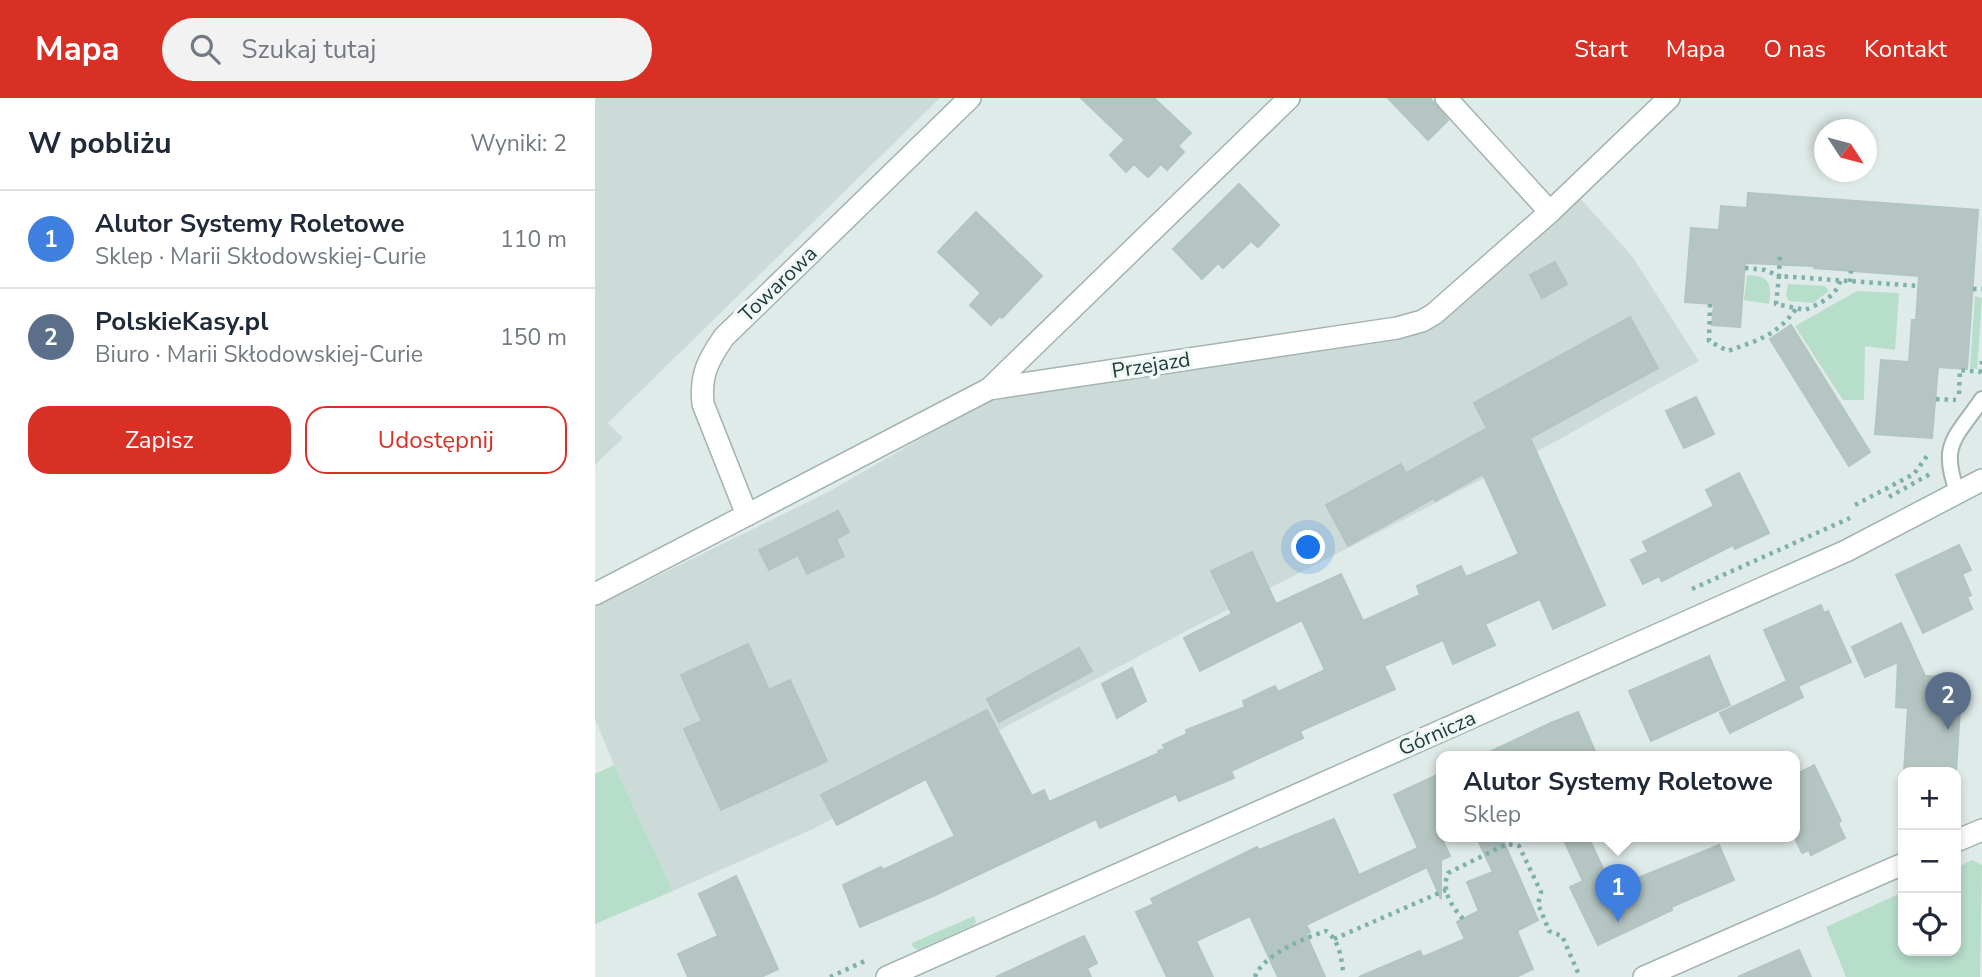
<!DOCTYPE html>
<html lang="pl">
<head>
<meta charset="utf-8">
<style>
  body { margin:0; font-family:"Nunito Sans",sans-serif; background:#f2f2f3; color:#1f2937 }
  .controls { position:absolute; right:21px; bottom:21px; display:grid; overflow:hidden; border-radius:14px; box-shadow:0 4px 10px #0003 }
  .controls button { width:63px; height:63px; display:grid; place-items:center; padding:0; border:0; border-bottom:2px solid #e0e1e3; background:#fff; color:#1f2937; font:35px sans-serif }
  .compass { position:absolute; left:1219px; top:21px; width:63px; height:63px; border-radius:50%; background:#fff; box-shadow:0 4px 10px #0003; rotate:126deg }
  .you { position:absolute; left:714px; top:450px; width:24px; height:24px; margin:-18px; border:5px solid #fff; border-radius:50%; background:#1a73e8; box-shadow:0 0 0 10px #1a73e833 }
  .badge { display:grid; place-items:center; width:46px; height:46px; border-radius:50%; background:#d93025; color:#fff; font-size:23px; font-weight:700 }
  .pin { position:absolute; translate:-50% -58px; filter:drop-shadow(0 2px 4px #0008) }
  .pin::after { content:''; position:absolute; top:37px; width:24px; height:21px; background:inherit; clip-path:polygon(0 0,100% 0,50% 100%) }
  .popup { position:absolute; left:841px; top:653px; width:364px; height:91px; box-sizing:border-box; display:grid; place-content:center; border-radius:14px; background:#fff; filter:drop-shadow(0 2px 5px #0005); font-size:23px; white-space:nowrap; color:#747a83 }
  .popup b { font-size:26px; color:#1f2937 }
  .popup::after { content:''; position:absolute; left:50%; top:100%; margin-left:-14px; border:14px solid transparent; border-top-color:#fff }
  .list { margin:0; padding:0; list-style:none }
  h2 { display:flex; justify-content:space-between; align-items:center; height:91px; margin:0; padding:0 28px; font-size:30px }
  h2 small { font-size:23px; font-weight:400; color:#747a83 }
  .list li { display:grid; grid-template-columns:46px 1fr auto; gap:21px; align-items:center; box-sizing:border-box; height:98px; padding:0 28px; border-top:2px solid #e0e1e3 }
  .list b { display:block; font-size:26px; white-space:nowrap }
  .list p { margin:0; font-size:23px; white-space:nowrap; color:#747a83 }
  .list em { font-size:23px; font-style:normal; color:#747a83 }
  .actions { display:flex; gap:14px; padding:21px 28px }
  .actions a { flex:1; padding:16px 0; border:2px solid #d93025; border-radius:21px; text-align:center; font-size:24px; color:#d93025 }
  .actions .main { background:#d93025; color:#fff }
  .icon { flex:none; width:38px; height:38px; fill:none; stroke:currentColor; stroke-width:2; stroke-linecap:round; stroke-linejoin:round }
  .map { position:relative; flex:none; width:1387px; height:879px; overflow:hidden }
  header { display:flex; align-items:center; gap:42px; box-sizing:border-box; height:98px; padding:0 35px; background:#d93025; color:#fff }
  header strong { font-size:33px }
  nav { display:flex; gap:38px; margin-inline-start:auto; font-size:24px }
  .search { width:490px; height:63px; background:#f2f2f3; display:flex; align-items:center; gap:18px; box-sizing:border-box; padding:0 24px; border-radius:38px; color:#747a83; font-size:26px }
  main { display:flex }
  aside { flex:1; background:#fff }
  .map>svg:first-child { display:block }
</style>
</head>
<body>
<header>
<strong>Mapa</strong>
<div class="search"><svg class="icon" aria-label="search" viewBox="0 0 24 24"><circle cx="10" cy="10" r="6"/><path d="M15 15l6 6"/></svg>Szukaj tutaj</div>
<nav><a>Start</a><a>Mapa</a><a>O nas</a><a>Kontakt</a></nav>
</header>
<main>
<aside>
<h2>W pobliżu<small>Wyniki: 2</small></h2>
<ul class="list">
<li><span class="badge" style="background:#3f7fe0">1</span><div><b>Alutor Systemy Roletowe</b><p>Sklep · Marii Skłodowskiej-Curie</p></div><em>110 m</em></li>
<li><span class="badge" style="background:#5c6f8a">2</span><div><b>PolskieKasy.pl</b><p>Biuro · Marii Skłodowskiej-Curie</p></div><em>150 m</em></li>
</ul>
<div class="actions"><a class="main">Zapisz</a><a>Udostępnij</a></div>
</aside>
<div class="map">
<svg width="1387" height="879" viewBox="0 0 1387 879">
  <rect width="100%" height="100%" fill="#dfebe9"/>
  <!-- built -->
  <g fill="#cddbd8">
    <path d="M0,0h345l-332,325 15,15 -28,27z"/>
    <path d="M985,100l52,58 67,105 -150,84 -357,183 -379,201 -140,62 -59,-126 -19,-46v-112l233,-115 160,-92 437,-69 20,-12z"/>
  </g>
  <!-- green -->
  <g fill="#b7ddcb">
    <path d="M1152,177c22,0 25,9 22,29l-25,-4z"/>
    <path d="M1193,186l37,2 4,5 -16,12 -24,-2 -3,-5z"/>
    <path d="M1262,193l42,2 -4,57 -30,-4 -1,54h-21l-48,-74z"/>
    <path d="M1380,198l7,2 -5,71 -7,-1z"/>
    <path d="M19,667l59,126 -78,33v-150z"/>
    <path d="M1377,762l10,5 -2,112h-134l-20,-50 77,-35v59h53v-83z"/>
    <path d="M379,818l2,5 -2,4 -56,25 -5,-3 -1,-4z"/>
  </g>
  <!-- building -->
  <g fill="#b5c6c2" stroke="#b2c5c1" stroke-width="2">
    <path d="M486,0h73l37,35 -13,13 6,6 -17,18 -6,-6 -13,13 -14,-13 -8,8 -16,-17 15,-15z"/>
    <path d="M793,0h42l18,22 -20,20z"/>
    <path d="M644,86l40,41 -21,22 -7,-6 -28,27 -5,-5 -16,16 -29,-30z"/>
    <path d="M1153,95l230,17 -11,159 -29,-2 -6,71 -57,-4 6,-74 28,2 3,-42h4l3,-44 -105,-8v-2l-69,-3 -5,64 -28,-2 2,-21 -29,-2 6,-74 28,2 2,-24 26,2z"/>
    <path d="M381,114l66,64 -40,42 -2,-2 -9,9 -21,-20 11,-12 -43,-41z"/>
    <path d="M960,164l12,22 -25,14 -12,-23z"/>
    <path d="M1035,219l28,51 -128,70 75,167 -52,24 -13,-30 -55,25 10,21 -42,19 -10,-24 -59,26 11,23 -95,42 3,7 -72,33 3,7 -55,23 -3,-7 -76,34 -4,-9 -163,77 -73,31 -17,-42 38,-18 2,3 72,-34 -29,-57 -89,46 -16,-30 166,-85 45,86 12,-6 5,12 110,-49 -1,-2 7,-2 -2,-4 24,-11 -1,-4 59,-23 -2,-6 32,-15 3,6 47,-22 -23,-50 -102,51 -16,-33 48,-24 -21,-43 41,-19 24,52 65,-30 22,47 57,-26 -3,-9 44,-20 5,11 53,-23 -36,-80 -48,27 -1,-3 -86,48 -22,-41 75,-41 5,9 81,-45 -13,-25z"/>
    <path d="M1196,227l79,127 -21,14 -79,-127z"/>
    <path d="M1101,299l18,37 -30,14 -18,-37z"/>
    <path d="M1144,375l30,60 -34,16 -2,-4 -71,36 -3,-5 -16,8 -12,-24 17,-8 -5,-10 71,-36 -8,-16z"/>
    <path d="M243,413l11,21 -13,7 8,17 -37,18 -9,-19 -29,15 -10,-20z"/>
    <path d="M1364,447l12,25 -9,4 9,21 -4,2 5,12 -49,24 -27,-58z"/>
    <path d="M1226,507l3,8 4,-2 23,51 -53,24 5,11 -73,36 -10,-20 67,-32 -23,-51z"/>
    <path d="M1306,525l24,53 37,2 -6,94h-52l4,-64 -12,-1 2,-45 -33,15 -13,-30z"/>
    <path d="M153,546l21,46 21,-10 37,81 -106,49 -37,-81 18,-8 -21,-46z"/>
    <path d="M484,550l13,23 -93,51 -12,-23z"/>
    <path d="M1114,558l21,49 -79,36 -22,-50z"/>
    <path d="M537,570l14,33 -29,17 -15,-34z"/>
    <path d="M983,614l19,44h-116l70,-33z"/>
    <path d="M1219,667l27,56 -3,2 7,15 -34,17 -2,-5 -7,3 -7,-15v-63z"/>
    <path d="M846,675v64l9,19 -9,4v39l-14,-32 -121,58 4,7 -4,2 19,43h-47l-28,-61 -54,25 17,36h-46l-31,-65 18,-8 -3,-5 106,-52 2,3 75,-31 25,56 59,-27 -24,-53z"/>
    <path d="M881,738h25l37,84 -21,11 16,38 -17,8h-157l61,-26 3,6 42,-18 -8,-17 22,-11 -12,-29 26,-10z"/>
    <path d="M967,738h26l16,35 4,-2 8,18 103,-42 15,35 -63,27 1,3 -74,35 -28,-58 13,-6z"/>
    <path d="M141,778l42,93 -17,8h-73l-10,-23 40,-18 -19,-42z"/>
    <path d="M489,838l13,27 -10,5 4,9h-95z"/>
    <path d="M1204,852l12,27h-73z"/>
  </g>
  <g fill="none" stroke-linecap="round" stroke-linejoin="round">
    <!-- lane casing -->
    <g stroke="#a2b3b1" stroke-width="18">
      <path id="lane" d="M1363,396c-19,-50 -3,-55 24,-95"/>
    </g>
    <!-- street casing -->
    <g stroke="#a2b3b1" stroke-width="24">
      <g id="street">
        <path d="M851,0l104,114"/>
        <path d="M394,291l300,-291"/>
        <path d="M152,417l-44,-111c-3,-29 5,-44 21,-67l246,-239"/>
        <path d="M0,496l394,-205 408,-61 25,-7 12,-7 116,-102 119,-114"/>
        <path d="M1361,743l26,-11"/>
        <path d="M292,879l959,-426 136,-71"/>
        <path d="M1049,879l259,-113"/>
      </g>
    </g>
    <!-- path -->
    <g stroke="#7eb0ac" stroke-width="4.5" stroke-dasharray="3.5 5" stroke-linecap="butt">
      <path d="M1150,170l20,2 14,6 1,-23"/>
      <path d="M1245,183c-4,16 -21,23 -35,29l-29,-6 3,-28 140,10"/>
      <path d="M1255,184l1,-11"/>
      <path d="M1378,191h9"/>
      <path d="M1115,206l-1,37 19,10c30,-11 48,-15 68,-42"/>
      <path d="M1386,275l1,-13"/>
      <path d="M1364,296l1,-24 21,2"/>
      <path d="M1341,301l20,1"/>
      <path d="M1294,399l41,-23"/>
      <path d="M1260,407l59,-31 15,-21"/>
      <path d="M1097,491l158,-71"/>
      <path d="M868,821c-12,-14 -22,-28 -15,-46l59,-29 12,2 22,46 -3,12 10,24 1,3 13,5 18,41"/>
      <path d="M739,841l112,-49"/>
      <path d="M235,879l37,-17"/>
      <path d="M660,879c7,-22 50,-39 71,-46 13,9 15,25 17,40"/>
    </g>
    <!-- lane -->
    <use href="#lane" stroke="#fff" stroke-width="14"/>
    <!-- street -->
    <use href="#street" stroke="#fff" stroke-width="21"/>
  </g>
  <g text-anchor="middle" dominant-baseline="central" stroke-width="7" stroke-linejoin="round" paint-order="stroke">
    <!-- street labels -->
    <g font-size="21" fill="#203c3b" stroke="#f0f8f6">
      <text transform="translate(183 186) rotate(-44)">Towarowa</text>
      <text transform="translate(556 267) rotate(-9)">Przejazd</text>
      <text transform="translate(842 635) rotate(-24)">Górnicza</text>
    </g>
  </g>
</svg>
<div class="controls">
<button>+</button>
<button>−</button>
<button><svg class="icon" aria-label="locate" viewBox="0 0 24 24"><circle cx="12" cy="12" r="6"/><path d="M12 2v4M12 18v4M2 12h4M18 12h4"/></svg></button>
</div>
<svg class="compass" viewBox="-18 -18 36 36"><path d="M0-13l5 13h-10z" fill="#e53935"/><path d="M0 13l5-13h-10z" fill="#747a83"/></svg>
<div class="you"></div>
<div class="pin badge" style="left:1023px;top:824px;background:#3f7fe0">1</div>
<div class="popup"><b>Alutor Systemy Roletowe</b>Sklep</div>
<div class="pin badge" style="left:1353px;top:632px;background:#5c6f8a">2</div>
</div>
</main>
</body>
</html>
